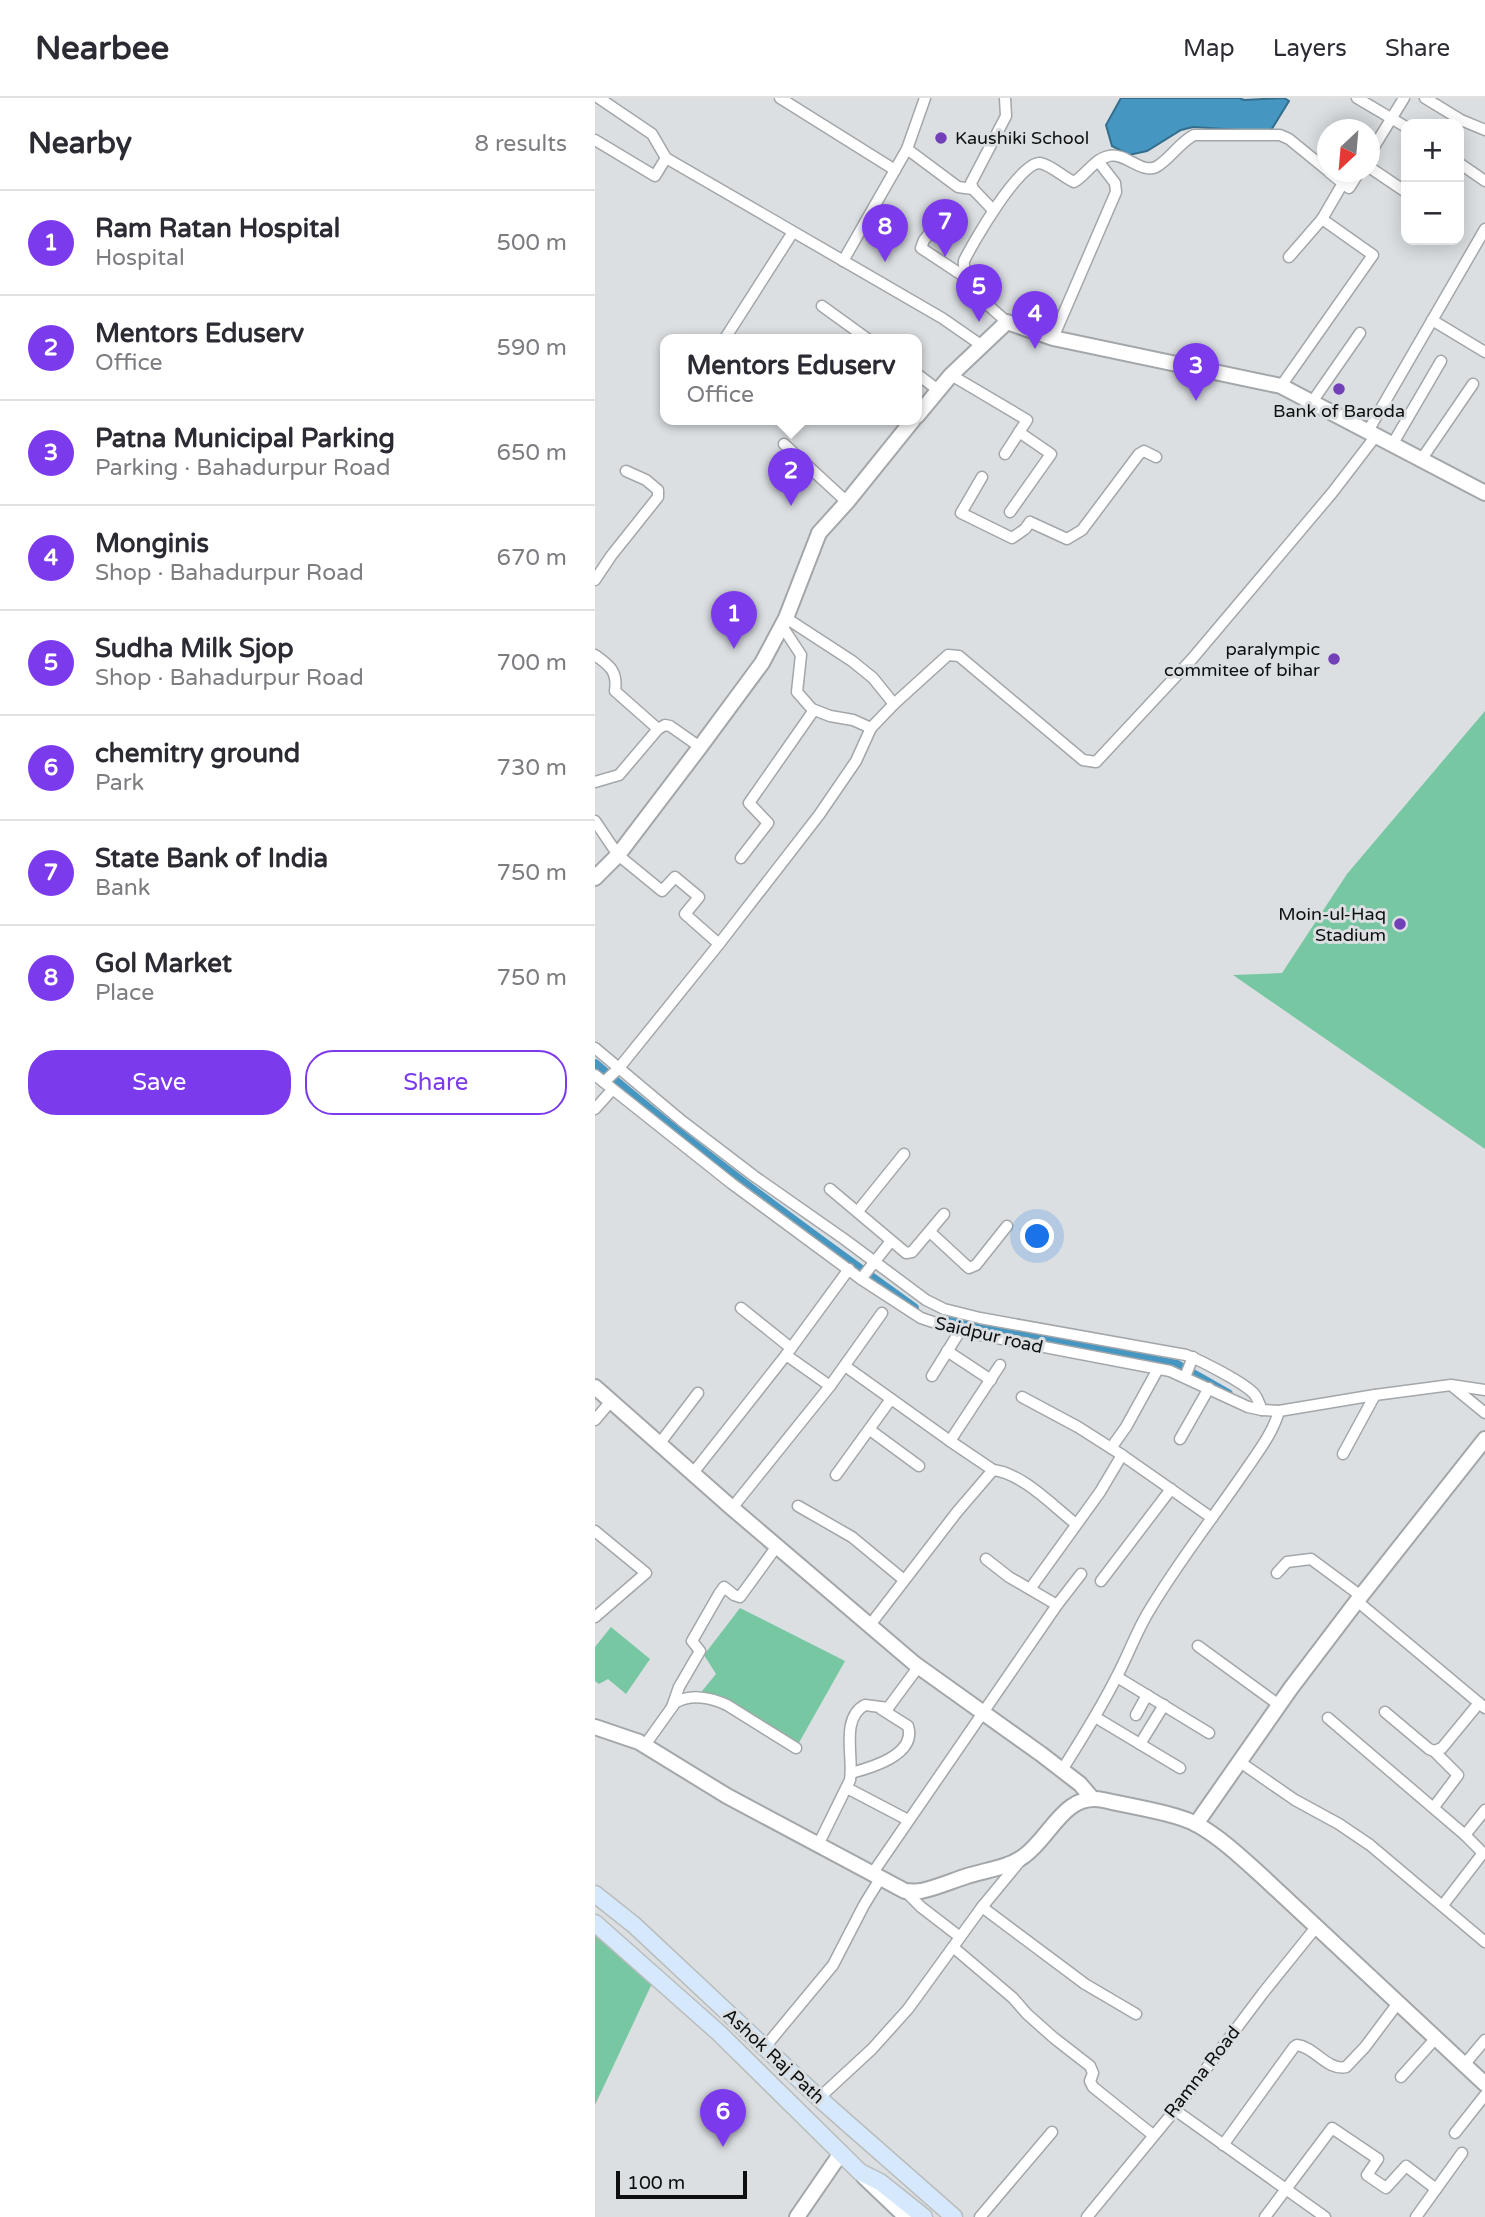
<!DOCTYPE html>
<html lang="en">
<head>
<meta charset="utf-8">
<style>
  body { margin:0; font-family:"Varela Round",sans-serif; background:#f2f2f3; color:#2b2b33 }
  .controls { position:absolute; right:21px; top:21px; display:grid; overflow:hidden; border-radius:14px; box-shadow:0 4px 18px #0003 }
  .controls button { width:63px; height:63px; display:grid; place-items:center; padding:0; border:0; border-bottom:2px solid #e1e1e2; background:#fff; color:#2b2b33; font:35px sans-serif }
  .compass { position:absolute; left:722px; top:21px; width:63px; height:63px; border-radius:50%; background:#fff; box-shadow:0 4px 18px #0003; rotate:206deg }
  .scale { position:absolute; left:21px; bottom:18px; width:131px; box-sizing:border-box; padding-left:7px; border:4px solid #0d0f10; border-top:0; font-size:19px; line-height:24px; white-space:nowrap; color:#0d0f10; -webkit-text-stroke:5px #dbdfe2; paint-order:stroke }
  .you { position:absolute; left:443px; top:1139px; width:24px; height:24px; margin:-18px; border:5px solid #fff; border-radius:50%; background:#1a73e8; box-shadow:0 0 0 10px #1a73e833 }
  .badge { display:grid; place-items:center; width:46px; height:46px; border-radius:50%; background:#7c3aed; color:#fff; font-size:23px; font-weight:700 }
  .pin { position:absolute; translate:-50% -58px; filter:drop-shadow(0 2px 4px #0008) }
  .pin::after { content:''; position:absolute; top:37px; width:24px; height:21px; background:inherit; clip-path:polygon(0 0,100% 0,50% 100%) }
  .popup { position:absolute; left:65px; top:236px; width:262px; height:91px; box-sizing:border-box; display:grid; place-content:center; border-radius:14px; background:#fff; filter:drop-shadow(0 2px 5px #0005); font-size:23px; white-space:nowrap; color:#7c7c81 }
  .popup b { font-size:26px; color:#2b2b33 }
  .popup::after { content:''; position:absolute; left:50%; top:100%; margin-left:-14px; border:14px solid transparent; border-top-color:#fff }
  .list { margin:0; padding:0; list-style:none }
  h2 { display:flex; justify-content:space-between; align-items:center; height:91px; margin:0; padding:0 28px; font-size:30px }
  h2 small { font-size:23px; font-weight:400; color:#7c7c81 }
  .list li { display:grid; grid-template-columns:46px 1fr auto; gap:21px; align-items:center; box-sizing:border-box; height:105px; padding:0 28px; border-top:2px solid #e1e1e2 }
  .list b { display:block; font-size:26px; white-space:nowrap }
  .list p { margin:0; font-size:23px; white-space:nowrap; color:#7c7c81 }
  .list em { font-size:23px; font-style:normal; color:#7c7c81 }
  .actions { display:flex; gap:14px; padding:21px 28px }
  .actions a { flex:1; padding:16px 0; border:2px solid #7c3aed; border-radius:28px; text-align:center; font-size:24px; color:#7c3aed }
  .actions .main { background:#7c3aed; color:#fff }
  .map { position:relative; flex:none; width:890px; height:2119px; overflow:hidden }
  header { display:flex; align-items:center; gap:42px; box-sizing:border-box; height:98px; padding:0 35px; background:#fff; border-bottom:2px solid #e1e1e2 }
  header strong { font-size:33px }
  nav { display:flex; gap:38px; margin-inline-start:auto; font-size:24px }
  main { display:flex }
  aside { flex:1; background:#fff }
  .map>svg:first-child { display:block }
</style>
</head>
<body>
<header>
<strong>Nearbee</strong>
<nav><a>Map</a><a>Layers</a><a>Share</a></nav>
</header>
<main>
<aside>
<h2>Nearby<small>8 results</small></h2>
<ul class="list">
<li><span class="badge">1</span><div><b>Ram Ratan Hospital</b><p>Hospital</p></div><em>500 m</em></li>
<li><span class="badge">2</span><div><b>Mentors Eduserv</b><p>Office</p></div><em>590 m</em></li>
<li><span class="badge">3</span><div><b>Patna Municipal Parking</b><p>Parking · Bahadurpur Road</p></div><em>650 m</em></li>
<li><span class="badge">4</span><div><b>Monginis</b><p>Shop · Bahadurpur Road</p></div><em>670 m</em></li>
<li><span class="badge">5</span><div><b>Sudha Milk Sjop</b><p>Shop · Bahadurpur Road</p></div><em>700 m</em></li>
<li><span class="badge">6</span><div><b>chemitry ground</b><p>Park</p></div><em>730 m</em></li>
<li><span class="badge">7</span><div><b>State Bank of India</b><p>Bank</p></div><em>750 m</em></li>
<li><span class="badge">8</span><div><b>Gol Market</b><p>Place</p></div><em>750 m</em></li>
</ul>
<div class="actions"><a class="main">Save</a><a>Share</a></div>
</aside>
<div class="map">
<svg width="890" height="2119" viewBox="0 0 890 2119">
  <rect width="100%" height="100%" fill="#dbdfe2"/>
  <!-- green -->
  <g fill="#77c7a2">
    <path d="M890,613v438l-252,-174 49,-2 65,-99z"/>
    <path d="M145,1510l105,53 -49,87 -94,-57 14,-17 -12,-19z"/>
    <path d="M16,1529l39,32 -24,35 -18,-15 -9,5 -4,-3v-34z"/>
    <path d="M0,1826l60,53 -60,128z"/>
  </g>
  <!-- water -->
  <path fill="#4596c1" stroke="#346e8c" stroke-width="2" d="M526,0h118l5,2 40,-2 5,3 -19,31 -77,-5 -12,3 -34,21 -18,4 -17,-9 -6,-21z"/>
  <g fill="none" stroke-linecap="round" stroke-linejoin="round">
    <!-- canal -->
    <g stroke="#4596c1" stroke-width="10">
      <path d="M0,966c102,87 210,166 319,244"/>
      <path d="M349,1223l233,44 51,29"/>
    </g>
    <!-- street casing -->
    <g stroke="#a3a7aa" stroke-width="13">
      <g id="street">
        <path d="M4,0l53,36 14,24 276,160 39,27"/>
        <path d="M185,0l115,72"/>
        <path d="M762,0l49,29"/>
        <path d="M830,0l36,22 24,10"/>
        <path d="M0,42l60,36 11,-18"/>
        <path d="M312,51l51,38 15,2"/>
        <path d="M774,57l35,-57"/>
        <path d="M864,65l26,18"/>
        <path d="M774,69l37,25"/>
        <path d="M734,74l20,16 10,-16"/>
        <path d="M398,112l-20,-21 -2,-6 35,-67 -1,-18"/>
        <path d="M727,121l21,-36"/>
        <path d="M338,131l-9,11 -3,8 44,29"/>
        <path d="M248,163l64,-112 18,-51"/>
        <path d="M227,208l47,34"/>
        <path d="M837,222l53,32"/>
        <path d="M412,224c-18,-17 -45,-34 -43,-61 8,-17 56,-100 76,-98 11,2 23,14 34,19 12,-7 20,-23 35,-26 16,-4 32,18 47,11 14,-8 23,-24 38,-32h86l9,4 38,31"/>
        <path d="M458,240l63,-146 -1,-9 -17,-22"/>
        <path d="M129,242l69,-108"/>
        <path d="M322,276l21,16"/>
        <path d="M356,277l76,45 -22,34"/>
        <path d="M686,288l92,-131 -51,-36 -33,38"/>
        <path d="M717,304l48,-69"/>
        <path d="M773,333l117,-202"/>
        <path d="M189,346l63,58"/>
        <path d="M797,347l49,-84"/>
        <path d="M826,362l52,-76"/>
        <path d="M387,379l-21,36 51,25 13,-9 5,-7 37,17 15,-9 57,-76 5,-3 12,6"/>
        <path d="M415,414l41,-58 -32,-22"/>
        <path d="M0,482l16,-24 47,-59v-7l-12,-10 -20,-9"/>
        <path d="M191,520l66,43 21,17 21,26"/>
        <path d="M187,528l19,29 -4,37 15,17 18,7 23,4 18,8"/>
        <path d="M0,557c14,10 23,16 20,36l43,38"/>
        <path d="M0,684l24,-7 39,-46 7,-4 5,1 30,21"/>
        <path d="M0,723l23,34 44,36 13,-14 24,20 -14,17 34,30"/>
        <path d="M146,760l27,-35 -19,-20 65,-93"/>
        <path d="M0,950l87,73 72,55 90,63 82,61 18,9 36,9 206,37c14,5 61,29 69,40 3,4 5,11 7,15"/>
        <path d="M0,977l136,108 130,96 60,39 39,13 210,40 78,36 14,3 17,1 96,-16 76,-10 34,5"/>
        <path d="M9,984l15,-14 100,-124 100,-129 37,-54 15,-33 23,-24 54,-49 11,1 124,104 13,2 96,-103 140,-166 43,-56"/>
        <path d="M0,1011l17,-19"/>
        <path d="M235,1091l76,64 6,-1 32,-38"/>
        <path d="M263,1113l46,-57"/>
        <path d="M335,1134l39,36 7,-3 31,-39"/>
        <path d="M266,1181l30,-38"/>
        <path d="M146,1210l50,40"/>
        <path d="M352,1253l44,29"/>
        <path d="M191,1257l44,31"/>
        <path d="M250,1268l105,75 50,-76"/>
        <path d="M337,1278l28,-45"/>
        <path d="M590,1279l8,-20"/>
        <path d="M857,1288l33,27"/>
        <path d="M427,1299l56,30 44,28 90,63"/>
        <path d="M0,1322l16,-19"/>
        <path d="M275,1332l49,36"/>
        <path d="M585,1341l29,-51"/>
        <path d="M65,1345l38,-50"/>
        <path d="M516,1350l15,-21 32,-58"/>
        <path d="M748,1356l32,-59"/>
        <path d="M398,1372c29,3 60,36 83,54"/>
        <path d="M98,1375l93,-118 63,-86"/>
        <path d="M241,1377l55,-76"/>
        <path d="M203,1408l54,31 52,43"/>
        <path d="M137,1410l98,-122 52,-73"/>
        <path d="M0,1433l51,42 -51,44"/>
        <path d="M391,1461l23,18 48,28"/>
        <path d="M682,1475l10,-11 24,-3 50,37"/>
        <path d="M506,1483l70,-92"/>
        <path d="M435,1491l70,-97 22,-37"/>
        <path d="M762,1503l128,107"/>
        <path d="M275,1527l87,-113 36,-42 -43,-29"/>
        <path d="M603,1548l81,59"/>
        <path d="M522,1579l92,56"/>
        <path d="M77,1609l7,-20 21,-36 -8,-10 27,-47 5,-7 10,8 6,2 37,-51"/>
        <path d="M790,1614l44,37 5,2 8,-3 37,-45"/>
        <path d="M541,1617l11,-20"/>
        <path d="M500,1619l85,51"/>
        <path d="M733,1620l137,117 20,-25"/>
        <path d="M545,1646l24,-39"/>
        <path d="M50,1647l30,-42c16,-10 37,-5 52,2l69,43"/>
        <path d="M645,1664l55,38 44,24 31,21 115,97"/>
        <path d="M467,1672c19,-30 38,-60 54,-92 12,-22 20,-46 33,-67 29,-49 64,-93 96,-140 13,-19 28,-38 34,-60"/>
        <path d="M256,1675c19,-5 66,-18 57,-47l-27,-17"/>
        <path d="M252,1690l61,32"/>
        <path d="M839,1709l24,-32 -24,-24"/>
        <path d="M223,1747l32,-65c4,-22 -10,-62 15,-75l23,3 31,-42"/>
        <path d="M277,1776l185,-269 24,-31"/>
        <path d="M310,1793l16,16 39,30"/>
        <path d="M848,1807l40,-52 -18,-18"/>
        <path d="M387,1809l103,77 51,30"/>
        <path d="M358,1849l60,51 14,16 27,24 36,28 3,7 -3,8 3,6 60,48"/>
        <path d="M170,1949l68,-82 31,-60 16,-26"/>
        <path d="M869,1967l21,-25"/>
        <path d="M806,1979l34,-38"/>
        <path d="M224,2000l53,-49 36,-40 74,-102 38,-46"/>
        <path d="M580,2012l150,107"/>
        <path d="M860,2035l30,-38"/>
        <path d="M628,2047l71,-98 3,-2c18,2 30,26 49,22l19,-20 33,-44"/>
        <path d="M385,2119l72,-85"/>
        <path d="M492,2119l88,-107 88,-117 54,-67"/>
        <path d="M670,2119l67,-89 46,31 -11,16 19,13 20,-22 30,23"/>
        <path d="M821,2119l46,-64"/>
      </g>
    </g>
    <!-- secondary casing -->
    <g stroke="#a3a7aa" stroke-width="18">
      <g id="secondary">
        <path d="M322,318l34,-41 56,-53 46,16 228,48 204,107"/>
        <path d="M0,780l23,-23 82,-108 62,-84 24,-45 33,-85 28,-31 66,-82"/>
        <path d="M0,1289l137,121 183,156 126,90 39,30 12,14"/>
        <path d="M0,1629l44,15 88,54 178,95c5,0 10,1 16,0 15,-3 31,-10 46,-15 19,-6 41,-8 57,-20 27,-19 40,-64 79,-56 26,6 73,13 95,25 23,13 44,33 64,51l223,208"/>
        <path d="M601,1726l95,-136 66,-87 128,-162"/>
        <path d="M269,2079l42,40"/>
        <path d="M202,2119l44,-64"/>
      </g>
    </g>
    <!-- primary casing -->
    <g stroke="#bbbcbc" stroke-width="19">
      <g id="primary">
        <path d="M0,1796l39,31 187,175 133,117"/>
        <path d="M0,1825l124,110 141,139 20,10 44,35"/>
      </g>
    </g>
    <!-- street -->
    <use href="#street" stroke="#fff" stroke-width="10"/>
    <!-- secondary -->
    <use href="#secondary" stroke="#fff" stroke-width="14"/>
    <!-- primary -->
    <use href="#primary" stroke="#d6e9fc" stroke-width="16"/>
  </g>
  <!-- markers -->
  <g fill="#7241b8" stroke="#dbdfe2" stroke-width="2.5">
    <circle cx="346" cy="40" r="7"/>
    <circle cx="744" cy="291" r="7"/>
    <circle cx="739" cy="561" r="7"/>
    <circle cx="805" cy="826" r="7"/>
  </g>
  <g text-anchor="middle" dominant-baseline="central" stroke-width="6" stroke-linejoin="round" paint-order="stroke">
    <!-- poi labels -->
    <g font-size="18" fill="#0d0f10" stroke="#dbdfe2" text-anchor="end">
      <text x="360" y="40" text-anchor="start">Kaushiki School</text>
      <text x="744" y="313" text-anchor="middle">Bank of Baroda</text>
      <text x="725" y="551">paralympic<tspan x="725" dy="21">commitee of bihar</tspan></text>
      <text x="791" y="816">Moin-ul-Haq<tspan x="791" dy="21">Stadium</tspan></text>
    </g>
    <!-- street labels -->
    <g font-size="18" fill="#0d0f10" stroke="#dbdfe2">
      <text transform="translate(394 1237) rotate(13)">Saidpur road</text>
      <text transform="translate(179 1958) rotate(43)">Ashok Raj Path</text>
      <text transform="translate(607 1974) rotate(-52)">Ramna Road</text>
    </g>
  </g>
</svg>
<div class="controls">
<button>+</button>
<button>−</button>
</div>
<svg class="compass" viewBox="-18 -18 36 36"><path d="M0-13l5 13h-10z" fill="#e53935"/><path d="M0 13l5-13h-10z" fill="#7c7c81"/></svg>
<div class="scale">100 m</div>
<div class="you"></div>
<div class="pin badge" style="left:139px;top:551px">1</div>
<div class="pin badge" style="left:196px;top:408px">2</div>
<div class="popup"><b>Mentors Eduserv</b>Office</div>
<div class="pin badge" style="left:601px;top:303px">3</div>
<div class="pin badge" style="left:440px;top:251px">4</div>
<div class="pin badge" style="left:384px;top:224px">5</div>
<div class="pin badge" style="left:128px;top:2049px">6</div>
<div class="pin badge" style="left:350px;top:159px">7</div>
<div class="pin badge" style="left:290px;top:164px">8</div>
</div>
</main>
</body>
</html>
